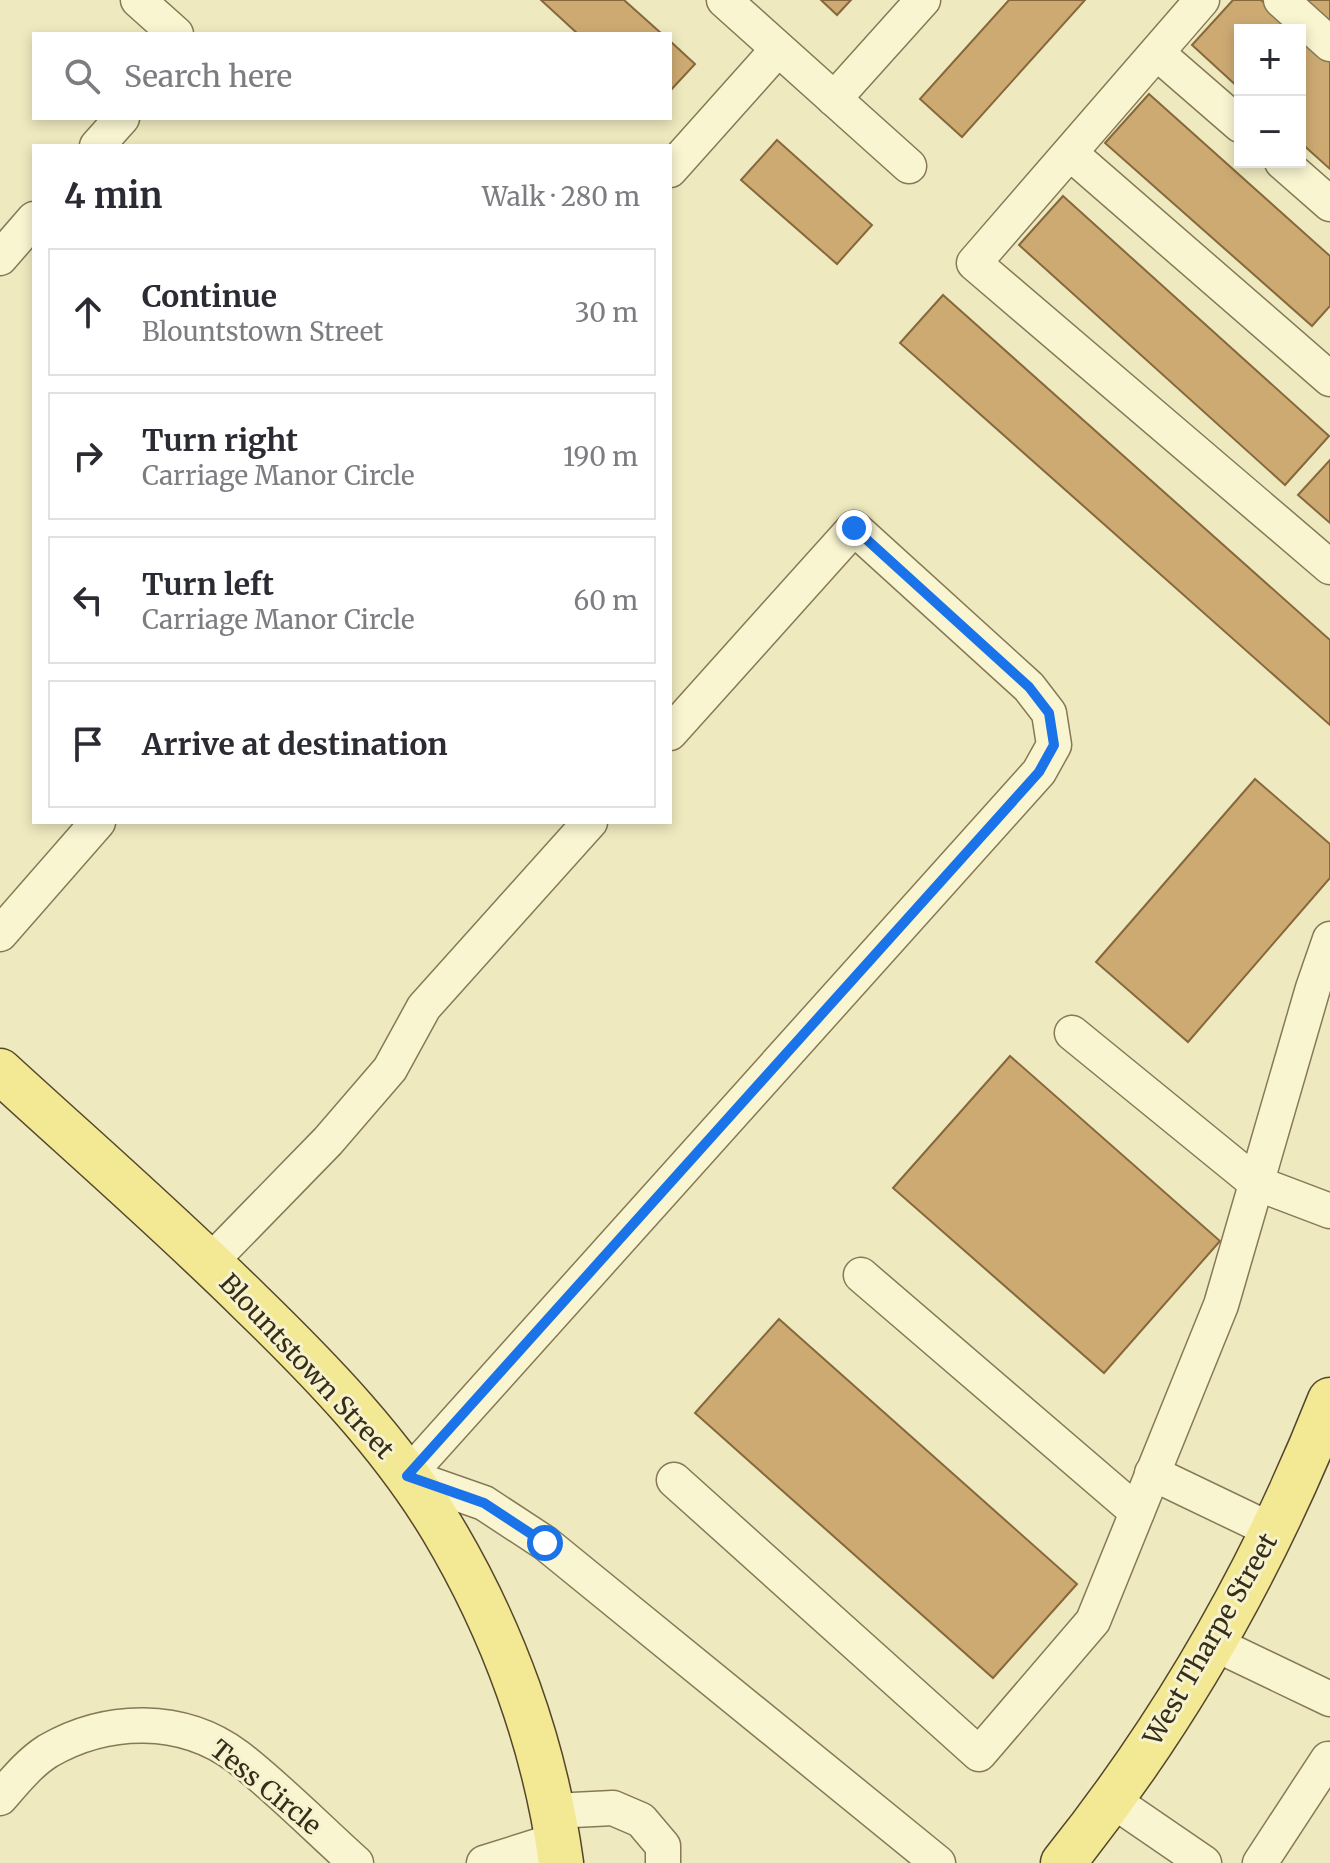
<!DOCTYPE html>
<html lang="en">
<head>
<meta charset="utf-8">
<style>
  body { margin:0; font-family:Merriweather,serif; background:#f7f7f7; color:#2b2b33 }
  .controls { position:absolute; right:24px; top:24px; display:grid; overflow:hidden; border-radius:0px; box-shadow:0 4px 12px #0003 }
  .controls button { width:72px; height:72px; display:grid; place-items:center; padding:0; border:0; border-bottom:2px solid #e1e1e2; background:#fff; color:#2b2b33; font:40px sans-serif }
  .stop { position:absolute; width:24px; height:24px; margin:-18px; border:6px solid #1a73e8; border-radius:50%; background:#fff }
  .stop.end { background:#1a73e8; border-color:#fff; box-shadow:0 2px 8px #0008 }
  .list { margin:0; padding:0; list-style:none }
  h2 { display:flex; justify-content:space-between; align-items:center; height:104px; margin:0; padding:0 32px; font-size:34px }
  h2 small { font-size:26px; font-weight:400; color:#7c7c81 }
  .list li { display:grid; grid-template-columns:52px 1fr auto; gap:24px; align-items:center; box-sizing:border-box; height:128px; margin:0 16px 16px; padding:0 16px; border:2px solid #e1e1e2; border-radius:0px }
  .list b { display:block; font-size:30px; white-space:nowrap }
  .list p { margin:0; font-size:26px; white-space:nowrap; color:#7c7c81 }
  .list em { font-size:26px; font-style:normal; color:#7c7c81 }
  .icon { flex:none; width:44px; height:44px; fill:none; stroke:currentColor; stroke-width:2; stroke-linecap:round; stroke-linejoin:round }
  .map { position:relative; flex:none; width:1330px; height:1863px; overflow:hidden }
  .search { position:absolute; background:#fff; box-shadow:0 4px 12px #0003; left:32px; top:32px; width:640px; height:88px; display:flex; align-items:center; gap:20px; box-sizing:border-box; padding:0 28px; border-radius:0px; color:#7c7c81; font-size:30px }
  .panel { position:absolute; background:#fff; box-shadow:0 4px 12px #0003; left:32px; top:144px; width:640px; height:680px; border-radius:0px }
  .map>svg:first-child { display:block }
</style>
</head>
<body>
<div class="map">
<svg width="1330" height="1863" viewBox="0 0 1330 1863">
  <rect width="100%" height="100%" fill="#eee9be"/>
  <!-- building -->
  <g fill="#cdaa72" stroke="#86683c" stroke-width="2">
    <path d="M541,0h83l38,34h-84z"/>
    <path d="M821,0h30l-14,15z"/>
    <path d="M1009,0h76l-123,137 -42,-38z"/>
    <path d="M1233,0h28l33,30h-54v59l-48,-44z"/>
    <path d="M1293,0h37v33z"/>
    <path d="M1300,35l30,27v107l-30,-27z"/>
    <path d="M670,41l25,23 -25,27z"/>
    <path d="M1149,94l181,162v50l-18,20 -207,-183z"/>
    <path d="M777,140l95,85 -35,39 -96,-84z"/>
    <path d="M1063,196l266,240 -44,49 -266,-240z"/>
    <path d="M943,295l387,345v85l-430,-382z"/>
    <path d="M1330,460v63l-32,-28z"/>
    <path d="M1255,779l75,65v34l-142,164 -92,-80z"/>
    <path d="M1010,1056l210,185 -116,132 -211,-185z"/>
    <path d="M779,1319l298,265 -84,94 -298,-265z"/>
  </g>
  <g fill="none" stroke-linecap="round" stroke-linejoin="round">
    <!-- minor casing -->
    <g stroke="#877956" stroke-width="37">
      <g id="minor">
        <path d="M138,0l38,34"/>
        <path d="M724,0l185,166"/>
        <path d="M1202,0l-228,263 356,304"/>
        <path d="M1281,0l49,44"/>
        <path d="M1157,53l83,72"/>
        <path d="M834,99l89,-99"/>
        <path d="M97,146l25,-28"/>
        <path d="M1070,153l260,226"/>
        <path d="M1282,162l48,42"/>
        <path d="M670,170l108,-121"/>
        <path d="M0,258l34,-39"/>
        <path d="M670,733l184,-205 175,159 20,26 5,32 -15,27 -632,704 77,27 61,40 393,320"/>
        <path d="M0,934l98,-112"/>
        <path d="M1072,1033l184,150 74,28"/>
        <path d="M210,1262l118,-121 62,-72 34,-62 166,-185"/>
        <path d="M861,1275l276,237"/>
        <path d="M1152,1473l121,58"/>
        <path d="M674,1480l305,274 114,-133 128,-316 92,-317 17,-49"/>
        <path d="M1213,1643l117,56"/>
        <path d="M0,1798c14,-16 29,-35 48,-47 59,-34 134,-36 190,6 41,32 79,71 118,106"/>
        <path d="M1112,1800l92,63"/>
        <path d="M553,1811l60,-3 28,12 22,26v17"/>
        <path d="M484,1863l73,-23"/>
        <path d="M1260,1863l68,-104"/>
      </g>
    </g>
    <!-- major casing -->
    <g stroke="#54462b" stroke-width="47">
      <g id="major">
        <path d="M0,1071c84,77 169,151 250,231 71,69 141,141 192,226 61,102 103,217 119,335"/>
        <path d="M1063,1863c112,-140 201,-296 267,-463"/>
      </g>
    </g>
    <!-- minor -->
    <use href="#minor" stroke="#f9f5d1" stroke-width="34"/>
    <!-- major -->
    <use href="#major" stroke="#f3e893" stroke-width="44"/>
  </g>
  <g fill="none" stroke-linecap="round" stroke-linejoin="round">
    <!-- route -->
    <path stroke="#1a73e8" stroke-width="10" d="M545,1543l-61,-40 -77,-27 632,-704 15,-27 -5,-32 -20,-26 -175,-159"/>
  </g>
  <g text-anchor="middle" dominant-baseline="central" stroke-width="6" stroke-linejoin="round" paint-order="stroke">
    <!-- street labels -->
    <g font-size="26" fill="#362d1b" stroke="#f6f2cd">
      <text transform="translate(307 1366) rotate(47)">Blountstown Street</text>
      <text transform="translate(1210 1639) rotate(-60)">West Tharpe Street</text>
      <text transform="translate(266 1787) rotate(39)">Tess Circle</text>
    </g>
  </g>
</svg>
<div class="controls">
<button>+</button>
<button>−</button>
</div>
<div class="stop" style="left:545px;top:1543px"></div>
<div class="stop end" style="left:854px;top:528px"></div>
<div class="search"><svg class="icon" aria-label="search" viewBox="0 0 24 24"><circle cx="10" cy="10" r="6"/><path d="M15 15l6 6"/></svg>Search here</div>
<section class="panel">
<h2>4 min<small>Walk · 280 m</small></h2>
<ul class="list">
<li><svg class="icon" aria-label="ahead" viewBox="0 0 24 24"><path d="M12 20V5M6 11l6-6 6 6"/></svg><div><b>Continue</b><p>Blountstown Street</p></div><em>30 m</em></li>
<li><svg class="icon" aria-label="right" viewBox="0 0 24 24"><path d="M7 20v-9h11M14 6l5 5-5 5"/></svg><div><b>Turn right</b><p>Carriage Manor Circle</p></div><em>190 m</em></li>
<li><svg class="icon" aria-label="left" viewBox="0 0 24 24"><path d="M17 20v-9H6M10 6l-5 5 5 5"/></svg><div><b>Turn left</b><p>Carriage Manor Circle</p></div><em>60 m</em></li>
<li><svg class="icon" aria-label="arrive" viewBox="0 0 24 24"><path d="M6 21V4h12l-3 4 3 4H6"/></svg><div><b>Arrive at destination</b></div></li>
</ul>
</section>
</div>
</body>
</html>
